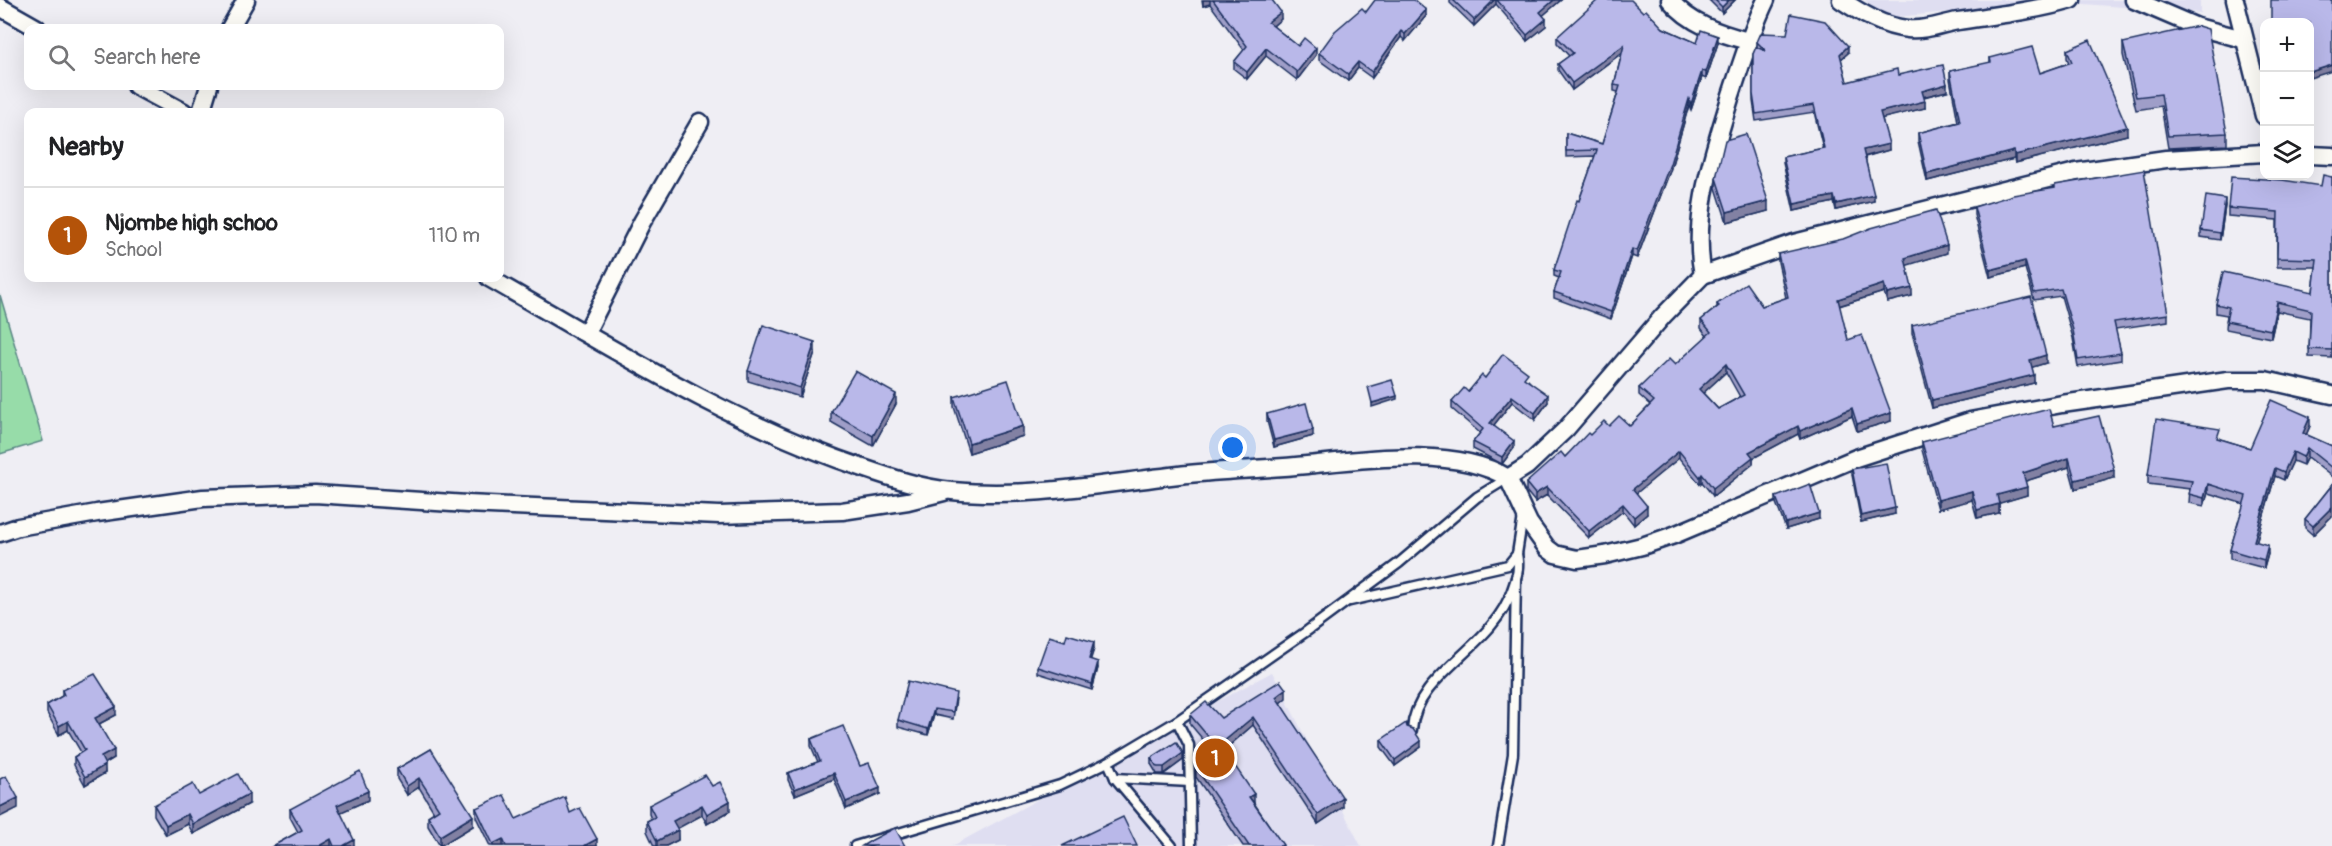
<!DOCTYPE html>
<html lang="en">
<head>
<meta charset="utf-8">
<style>
  body { margin:0; font-family:Pangolin,sans-serif; background:#f6f6f6; color:#202124 }
  .controls { position:absolute; right:18px; top:18px; display:grid; overflow:hidden; border-radius:12px; box-shadow:0 6px 24px #0002 }
  .controls button { width:54px; height:54px; display:grid; place-items:center; padding:0; border:0; border-bottom:2px solid #e0e0e0; background:#fff; color:#202124; font:30px sans-serif }
  .you { position:absolute; left:1233px; top:448px; width:21px; height:21px; margin:-15px; border:4px solid #fff; border-radius:50%; background:#1a73e8; box-shadow:0 0 0 9px #1a73e833 }
  .badge { display:grid; place-items:center; width:39px; height:39px; border-radius:50%; background:#b45309; color:#fff; font-size:20px; font-weight:700 }
  .pin { position:absolute; translate:-50% -50%; border:3px solid #fff; box-shadow:0 2px 6px #0006 }
  .list { margin:0; padding:0; list-style:none }
  h2 { display:flex; justify-content:space-between; align-items:center; height:78px; margin:0; padding:0 24px; font-size:26px }
  h2 small { font-size:20px; font-weight:400; color:#757577 }
  .list li { display:grid; grid-template-columns:39px 1fr auto; gap:18px; align-items:center; box-sizing:border-box; height:96px; padding:0 24px; border-top:2px solid #e0e0e0 }
  .list b { display:block; font-size:22px; white-space:nowrap }
  .list p { margin:0; font-size:20px; white-space:nowrap; color:#757577 }
  .list em { font-size:20px; font-style:normal; color:#757577 }
  .icon { flex:none; width:33px; height:33px; fill:none; stroke:currentColor; stroke-width:2; stroke-linecap:round; stroke-linejoin:round }
  .map { position:relative; flex:none; width:2332px; height:846px; overflow:hidden }
  .search { position:absolute; background:#fff; box-shadow:0 6px 24px #0002; left:24px; top:24px; width:480px; height:66px; display:flex; align-items:center; gap:15px; box-sizing:border-box; padding:0 21px; border-radius:12px; color:#757577; font-size:22px }
  .panel { position:absolute; background:#fff; box-shadow:0 6px 24px #0002; left:24px; top:108px; width:480px; height:174px; border-radius:12px }
  .map>svg:first-child { display:block }
</style>
</head>
<body>
<div class="map">
<svg width="2332" height="846" viewBox="0 0 2332 846">
  <rect width="100%" height="100%" fill="#efeef4"/>
  <filter id="ink" filterUnits="userSpaceOnUse"><feTurbulence type="fractalNoise" baseFrequency=".0167" numOctaves="2"/><feDisplacementMap in="SourceGraphic" scale="12" xChannelSelector="R" yChannelSelector="G"/><feConvolveMatrix kernelMatrix="1 2 1 2 8 2 1 2 1" color-interpolation-filters="sRGB"/></filter>
  <g filter="url(#ink)">
    <!-- built -->
    <g fill="#dfdef1">
      <path d="M1865,0h335v13l-142,-11 -174,16z"/>
      <path d="M1272,672l89,174h-413l8,-2z"/>
    </g>
    <!-- green -->
    <path fill="#97dca9" stroke="#598684" stroke-width="1.5" d="M0,295l43,146 -43,13z"/>
    <g fill="none" stroke-linecap="round" stroke-linejoin="round">
      <!-- service casing -->
      <g stroke="#1b2f5e" stroke-width="13">
        <g id="service">
          <path d="M1350,601l158,-36 9,-11 6,-38"/>
          <path d="M1177,721l12,24 2,101"/>
          <path d="M1412,730c3,-56 81,-82 100,-140 5,-14 8,-22 5,-36"/>
          <path d="M1108,762l7,16 57,68"/>
          <path d="M1115,778l75,4"/>
          <path d="M855,846l205,-61 48,-23 69,-41 130,-90 92,-68 78,-66 31,-19"/>
          <path d="M1498,846l15,-92 3,-177"/>
        </g>
      </g>
      <!-- minor casing -->
      <g stroke="#1b2f5e" stroke-width="21">
        <g id="minor">
          <path d="M1670,0c20,24 48,33 78,41"/>
          <path d="M1841,0c20,13 43,27 67,29 17,2 33,-5 50,-8 39,-6 76,-10 114,-21"/>
          <path d="M2134,0l63,27 46,12"/>
          <path d="M2235,0l29,116"/>
          <path d="M0,7l37,21"/>
          <path d="M230,28l16,-28"/>
          <path d="M136,86l48,26"/>
          <path d="M201,112l8,-26"/>
          <path d="M2310,155l22,1"/>
          <path d="M1703,275c-12,-60 11,-123 28,-180 11,-33 20,-64 35,-95"/>
          <path d="M489,278c121,69 242,146 374,190 29,10 59,20 89,23 79,8 159,-9 236,-17 40,-4 79,-5 119,-9 59,-6 148,-19 201,13l21,45 18,25 8,6 22,5 28,-4 37,-9 32,-11 182,-77 114,-37 92,-17 166,-24h37l67,15"/>
          <path d="M586,333l56,-111 58,-100"/>
          <path d="M1508,478l19,-12 39,-37 97,-113 40,-41 91,-32 282,-71 90,-13 98,-6"/>
          <path d="M0,533l18,-6 79,-14 106,-15 112,-4 152,10 252,11 123,-4 66,-10 36,-9"/>
        </g>
      </g>
      <!-- service -->
      <use href="#service" stroke="#fdfcf7" stroke-width="8"/>
      <!-- minor -->
      <use href="#minor" stroke="#fdfcf7" stroke-width="16"/>
    </g>
    <!-- wall -->
    <g fill="#9f9ec8" stroke="#1b2f5e" stroke-width="1.5" fill-rule="evenodd">
      <path d="M1202,0h70l9,19 -8,7 25,20 18,9 -19,25 -31,-24 -19,23 -13,-10v-7l10,-12 -34,-46 -7,2z"/>
      <path d="M1450,0h111l-18,15 3,11 -19,15 -31,-37 -22,22 -24,-23z"/>
      <path d="M1709,0h26l-13,13z"/>
      <path d="M1366,12l60,4 -21,25 -4,-4 -29,41 -14,-10 -10,13 -29,-21v-7z"/>
      <path d="M1643,12l20,16 34,15h21l-12,36 -4,-2 -11,33 -2,-5 -19,66 -33,87 -5,-2 -21,63 -57,-21v-6l5,-14 -5,-2v-6l41,-114 -29,1v-24l36,11 16,-52 -4,-1v-6l8,-32 -50,37 -14,-20v-6l11,-8 -12,-13v-6z"/>
      <path d="M1757,42l91,11 -7,6 6,23 51,-7 49,16 -23,6 1,11 -43,10 7,32 -24,7 9,44 -38,9 -2,-8 -40,9 -11,-48v-6l40,-9 -9,-36 -58,9 -3,-20v-47l4,-6z"/>
      <path d="M2123,43l104,90v12l-59,3 -7,-42 -25,4 -13,-55z"/>
      <path d="M2067,50l60,85 -112,28 -1,-4 -87,22 -9,-40v-8l40,-11 -8,-43v-8l40,-8v-5l50,15 29,-10 -2,-5z"/>
      <path d="M2332,177v181l-23,-1 1,-39 -33,-7 -6,27 -45,-9 1,-14 -11,-2v-9l97,-12 3,-25h-39v-47l-49,-4v-8l93,-22z"/>
      <path d="M1716,178l52,33 -41,11 -11,-34z"/>
      <path d="M2225,206l-5,34 -19,-3v-7z"/>
      <path d="M1974,207l194,107v7l-53,8 6,24v7l-43,7 -5,-29 -12,-42 -27,4 -9,-32 -35,9 -16,-62z"/>
      <path d="M1947,253l-41,12 6,31 -25,6 -3,-10 -45,14 9,34 43,81 -34,10 -5,-15 -52,23 -2,-5 -45,24v6l-40,32 -11,-14 -2,2 -21,-26 -43,35 11,21 -13,11 -11,-14 -34,27 -42,-43 -12,7 -9,-11v-8l39,-26 25,-22 19,-9h21l20,-21 -11,-10v-7l36,-23 32,-29 -6,-8v-8l16,-13v-3l45,2 24,-8 -8,-36v-8zM1726,372l14,25 -22,12 -15,-16z"/>
      <path d="M1912,325l134,38 -14,4 2,16 -102,25 -20,-75z"/>
      <path d="M815,352l-15,45 -52,-16v-10z"/>
      <path d="M1485,378l43,2 20,22 -13,18 -23,-18 -19,24 21,22 -12,16 -29,-15v-7l7,-9 -28,-24v-7l16,-10z"/>
      <path d="M954,397l69,39 -54,17 -15,-46z"/>
      <path d="M896,404l-23,42 -42,-24v-10z"/>
      <path d="M1267,414l46,22 -39,11 -7,-26z"/>
      <path d="M2054,426l60,52 -39,11 -6,-22 -44,14 2,14 -28,8v10l-22,5 -5,-18 -34,9 -16,-59v-8z"/>
      <path d="M2310,426l-4,9 26,11v31l-25,-20 -4,8 -10,-4 -9,19 -9,-4 -19,66 12,12 -4,14 -34,-9v-9l14,-46 -36,-11 -4,13 -15,-3 1,-14 -42,-5v-9l72,-37v1l30,9z"/>
      <path d="M1852,469l43,45 -34,8 -9,-47z"/>
      <path d="M2332,485v31l-19,19 -8,-7v-9z"/>
      <path d="M1776,497l43,22 -33,10 -10,-26z"/>
      <path d="M1094,649l-4,10 8,9 -6,22 -54,-17v-6z"/>
      <path d="M62,690l54,25 -17,9 15,34 -10,6 1,9 -20,12 -11,-20v-8l7,-5 -13,-22 -9,5 -12,-22v-8l15,-9z"/>
      <path d="M1286,698l-6,5 63,104 -25,17 -65,-99 -31,27 32,51 29,43h-40l-47,-69v-9l20,-13 -26,-31v-9l31,3z"/>
      <path d="M956,699l-3,20 -19,-4 -6,20 -30,-8v-7z"/>
      <path d="M1407,727l14,20 -26,19 -14,-19v-7z"/>
      <path d="M811,739l49,27 20,28 -34,15 -12,-30 -39,16 -7,-15v-7l30,-11 -7,-16z"/>
      <path d="M431,749l42,77 -33,20 -12,-20v-10l6,-4 -15,-25 -12,8 -10,-16v-10z"/>
      <path d="M1151,758l32,2 -19,14h-7l-6,-10z"/>
      <path d="M712,786l18,25 -23,13 -5,-9 -25,13 1,12 -12,6h-12l-7,-15v-10l4,-2 -2,-5v-9z"/>
      <path d="M199,795l50,9 -56,30 -5,-10 -22,11 -12,-20v-10z"/>
      <path d="M368,800l-28,12 14,34h-81l25,-14 -8,-15v-8z"/>
      <path d="M476,808l40,11 54,-6 27,33h-107l-14,-29z"/>
    </g>
    <!-- shaded-wall -->
    <g fill="#8281a3" stroke="#1b2f5e" stroke-width="1.5">
      <path d="M1203,0h7v4l-7,2z"/>
      <path d="M1494,0h2v4l-22,22v-6z"/>
      <path d="M1554,0h7l-21,18v-6z"/>
      <path d="M1729,0h6l-13,13v-6z"/>
      <path d="M1426,10v6l-21,25v-7z"/>
      <path d="M1281,12v7l-13,11v-8z"/>
      <path d="M1546,19v7l-19,15v-6z"/>
      <path d="M1401,31v6l-29,41v-6z"/>
      <path d="M1718,36v7l-12,36v-7z"/>
      <path d="M1624,45v6l-52,39v-7z"/>
      <path d="M1848,46v7l-8,7v-6z"/>
      <path d="M1266,48v8l-19,23v-7z"/>
      <path d="M1316,48v7l-19,25v-8z"/>
      <path d="M1358,62v6l-10,13v-7z"/>
      <path d="M2332,65v6l-22,7v-6z"/>
      <path d="M1702,71v6l-11,33v-6z"/>
      <path d="M1947,84v7l-25,6v-6z"/>
      <path d="M1689,99v6l-19,66 -33,87v-7z"/>
      <path d="M1925,101v7l-45,11v-7z"/>
      <path d="M2127,127v8l-112,28v-8z"/>
      <path d="M1889,144v6l-26,7v-7z"/>
      <path d="M2014,151v8l-87,22v-7z"/>
      <path d="M1874,195v6l-38,9v-6z"/>
      <path d="M1834,196v6l-40,9v-7z"/>
      <path d="M2225,199v7l-5,34v-7z"/>
      <path d="M1768,201v10l-41,11v-10z"/>
      <path d="M1947,245v8l-42,13v-8z"/>
      <path d="M1632,249v7l-21,63v-7z"/>
      <path d="M2025,261v7l-35,9v-7z"/>
      <path d="M1884,284v8l-46,14v-7z"/>
      <path d="M1912,288v8l-25,6v-8z"/>
      <path d="M2277,302v9l-6,27v-8z"/>
      <path d="M815,342v10l-15,45v-9z"/>
      <path d="M2046,355v8l-16,5v-8z"/>
      <path d="M1726,364v8l-27,25v-8z"/>
      <path d="M2034,375v8l-102,25v-8z"/>
      <path d="M896,394v10l-23,42v-10z"/>
      <path d="M1548,395v7l-13,18v-7z"/>
      <path d="M1397,396v3l-25,8v-4z"/>
      <path d="M1512,396v6l-22,28v-7z"/>
      <path d="M1852,408v8l-52,23v-8z"/>
      <path d="M1891,413v8l-34,10v-7z"/>
      <path d="M2310,417v9l-7,16v-9z"/>
      <path d="M1023,426v10l-54,17v-10z"/>
      <path d="M1798,426v8l-45,24v6l-40,32v-8l36,-36z"/>
      <path d="M1313,430v6l-39,11v-7z"/>
      <path d="M1514,441v7l-12,16v-7z"/>
      <path d="M2307,448v9l-4,8v-8z"/>
      <path d="M1679,451v7l-46,38v-7z"/>
      <path d="M2293,452v9l-9,19v-8z"/>
      <path d="M2069,458v9l-46,15v-9z"/>
      <path d="M2275,468v8l-21,74v-9z"/>
      <path d="M2114,470v8l-39,11v-9z"/>
      <path d="M1702,474v8l-2,2v-7z"/>
      <path d="M2208,484v9l-4,13v-8z"/>
      <path d="M1547,487v8l-12,7v-8z"/>
      <path d="M2027,487v8l-30,9v-9z"/>
      <path d="M1972,491v9l-34,9v-9z"/>
      <path d="M1623,504v7l-34,27v-7z"/>
      <path d="M1999,504v9l-22,5v-8z"/>
      <path d="M1647,506v8l-13,11v-8z"/>
      <path d="M2332,507v9l-19,19v-9z"/>
      <path d="M1895,508v6l-34,8v-6z"/>
      <path d="M1819,513v6l-33,10v-6z"/>
      <path d="M2268,545v9l-4,14v-8z"/>
      <path d="M1094,642v7l-5,16v-6z"/>
      <path d="M1098,662v6l-6,22v-6z"/>
      <path d="M1286,689v9l-10,8v-9z"/>
      <path d="M116,707v8l-21,11v-8z"/>
      <path d="M934,709v6l-6,20v-6z"/>
      <path d="M1253,717v8l-36,31v-9z"/>
      <path d="M68,721v9l-9,5v-9z"/>
      <path d="M1421,741v6l-26,19v-6z"/>
      <path d="M114,750v8l-13,8v-9z"/>
      <path d="M1183,753v7l-19,14v-7z"/>
      <path d="M105,765v8l-20,12v-8z"/>
      <path d="M834,773v6l-39,16v-6z"/>
      <path d="M419,778v9l-12,8v-9z"/>
      <path d="M880,788v6l-34,15v-7z"/>
      <path d="M368,791v9l-31,14v-9z"/>
      <path d="M249,794v10l-56,30v-10z"/>
      <path d="M1254,794v9l-5,-6z"/>
      <path d="M18,798v10l-18,9v-10z"/>
      <path d="M1343,798v9l-25,17v-9z"/>
      <path d="M730,801v10l-23,13v-10z"/>
      <path d="M702,805v10l-29,16v-10z"/>
      <path d="M188,814v10l-22,11v-10z"/>
      <path d="M473,816v10l-33,20v-10z"/>
      <path d="M678,830v10l-12,6h-9v-5z"/>
      <path d="M331,839v7h-12z"/>
      <path d="M503,839v7h-10v-2z"/>
      <path d="M597,839v7h-13z"/>
      <path d="M354,840v6h-11z"/>
    </g>
    <!-- building -->
    <g fill="#b9b8e9" stroke="#1b2f5e" stroke-width="1.5" fill-rule="evenodd">
      <path d="M1213,0h59l9,12 -13,10 30,24 6,-8 12,10 -19,24 -31,-24 -19,24 -13,-10 13,-16z"/>
      <path d="M1375,0h39l12,10 -21,24 -4,-3 -29,41 -14,-10 -10,12 -29,-21 16,-22 27,-23 4,4z"/>
      <path d="M1453,0h41l-20,20z"/>
      <path d="M1497,0h57l-14,12 6,7 -19,16z"/>
      <path d="M1598,0h33l12,12 3,-2 17,18 34,15 4,-13 17,6 -12,36 -4,-1 -11,33 -2,-5 -19,65 -33,87 -5,-2 -21,63 -57,-20 7,-20 -7,-2 23,-70 2,1 18,-51 -31,1v-18l36,11 18,-58 -6,-1 10,-40 -52,38 -14,-19 15,-11 -16,-16z"/>
      <path d="M1715,0h14l-7,7z"/>
      <path d="M2271,0h61v65l-22,7v-50h-39z"/>
      <path d="M1791,14l34,7 23,25 -8,8 7,28 50,-13 1,6 45,-10 4,19 -25,7 3,10 -45,11 9,32 -26,6 11,45 -38,9 -2,-8 -40,8 -11,-47 41,-9 -10,-43 -58,9 -3,-20v-40l3,-7 10,4 -9,-9 4,-9 26,1z"/>
      <path d="M2198,26l10,3 19,104 -59,3 -7,-42 -25,3 -13,-54z"/>
      <path d="M2090,40l37,87 -112,28 -1,-4 -87,23 -9,-41 42,-11 -10,-51 41,-9 -1,-4 42,-11 8,26 32,-11 -5,-12z"/>
      <path d="M1746,134l22,67 -41,11 -11,-34 9,-38z"/>
      <path d="M2144,170l24,144 -54,8 7,31 -43,7 -5,-30 -12,-41 -27,4 -9,-32 -35,9 -16,-63 39,-12 42,-7v-3z"/>
      <path d="M2323,175l9,2v173l-23,-1 2,-39 -34,-8 -6,28 -45,-9 3,-14 -13,-3 7,-32 90,20 4,-33 -40,-1 1,-46 -50,-4 3,-31 51,3 39,6z"/>
      <path d="M2206,196l19,3 -5,34 -19,-3z"/>
      <path d="M1936,210l11,35 -42,13 7,30 -25,6 -3,-10 -46,15 10,41 14,-5 29,78 -34,11 -5,-16 -52,23 -2,-5 -49,26 4,5 -40,31 -11,-14 -2,3 -21,-26 -46,38 14,17 -13,11 -11,-13 -34,27 -42,-44 -12,7 -9,-11 35,-31 4,5 23,-24 2,2 14,-14 5,5 10,-10 11,10 24,-25 -15,-13 30,-29 6,6 36,-33 -10,-12 18,-14 -2,-2 29,-21 16,23 26,-9 -10,-43 65,-15 28,-11zM1726,364l18,31 -26,14 -19,-20z"/>
      <path d="M2031,297l15,58 -16,5 4,15 -102,25 -20,-75z"/>
      <path d="M763,325l52,17 -15,46 -52,-17z"/>
      <path d="M1503,354l25,19 -4,5 24,17 -13,18 -23,-17 -22,27 24,18 -12,16 -29,-15 10,-13 -31,-27 12,-14 4,4 14,-17 3,3z"/>
      <path d="M855,371l41,23 -23,42 -42,-24z"/>
      <path d="M1008,380l15,46 -54,17 -15,-46z"/>
      <path d="M1392,380l5,16 -25,7 -4,-16z"/>
      <path d="M2271,400l39,17 -7,16 29,13v22l-25,-20 -4,9 -10,-5 -9,20 -9,-4 -21,73 14,4 -4,15 -34,-10 16,-54 -38,-12 -4,14 -15,-4 3,-13 -44,-6 8,-56 64,10 -3,9 33,10z"/>
      <path d="M1306,403l7,27 -39,10 -7,-26z"/>
      <path d="M2049,409l5,17 45,-10 15,54 -39,10 -6,-22 -46,15 4,14 -30,8 2,9 -22,6 -5,-19 -34,9 -16,-58z"/>
      <path d="M1886,463l9,45 -34,8 -9,-47z"/>
      <path d="M1810,484l9,29 -33,10 -10,-26z"/>
      <path d="M2332,485v22l-19,19 -8,-7z"/>
      <path d="M1067,634l27,8 -5,17 9,3 -6,22 -54,-17 11,-31 16,5z"/>
      <path d="M95,674l21,33 -21,11 19,32 -13,7 4,8 -20,12 -11,-20 11,-7 -17,-29 -9,5 -12,-21 17,-10 -2,-5z"/>
      <path d="M908,681l48,12 -3,19 -19,-3 -6,20 -30,-9z"/>
      <path d="M1280,681l6,8 -10,8 67,101 -25,17 -65,-98 -36,30 -27,-32 16,-13 15,16z"/>
      <path d="M1406,723l1,4 6,2 8,12 -26,19 -14,-20z"/>
      <path d="M843,726l17,40 9,-3 11,25 -34,14 -12,-29 -39,16 -7,-16 32,-12 -9,-22z"/>
      <path d="M1176,742l7,11 -19,14h-7l-6,-9z"/>
      <path d="M431,749l42,67 -33,20 -12,-20 11,-7 -20,-31 -12,8 -10,-17z"/>
      <path d="M1224,750l30,44 -5,3 34,48 -2,1h-32l-53,-78z"/>
      <path d="M360,771l8,20 -31,14 17,35 -11,6h-9l-3,-7 -12,7h-46l29,-16 -12,-21z"/>
      <path d="M238,774l11,20 -56,30 -5,-10 -22,11 -12,-20 39,-21 6,11z"/>
      <path d="M705,775l7,11 8,-4 10,19 -23,13 -5,-9 -29,16 5,9 -21,11 -10,-20 8,-4 -6,-12z"/>
      <path d="M6,776l12,22 -18,9v-28z"/>
      <path d="M504,795l12,24 49,-22 5,16 10,-5 17,31 -13,7h-78l-3,-7 -10,5 -17,-36z"/>
      <path d="M1123,817l14,29h-75z"/>
      <path d="M895,828l10,18h-43l10,-6z"/>
    </g>
  </g>
</svg>
<div class="controls">
<button>+</button>
<button>−</button>
<button><svg class="icon" aria-label="layers" viewBox="0 0 24 24"><path d="M12 4l9 5-9 5-9-5zM3 14l9 5 9-5"/></svg></button>
</div>
<div class="you"></div>
<div class="pin badge" style="left:1215px;top:758px">1</div>
<div class="search"><svg class="icon" aria-label="search" viewBox="0 0 24 24"><circle cx="10" cy="10" r="6"/><path d="M15 15l6 6"/></svg>Search here</div>
<section class="panel">
<h2>Nearby<small></small></h2>
<ul class="list">
<li><span class="badge">1</span><div><b>Njombe high schoo</b><p>School</p></div><em>110 m</em></li>
</ul>
</section>
</div>
</body>
</html>
